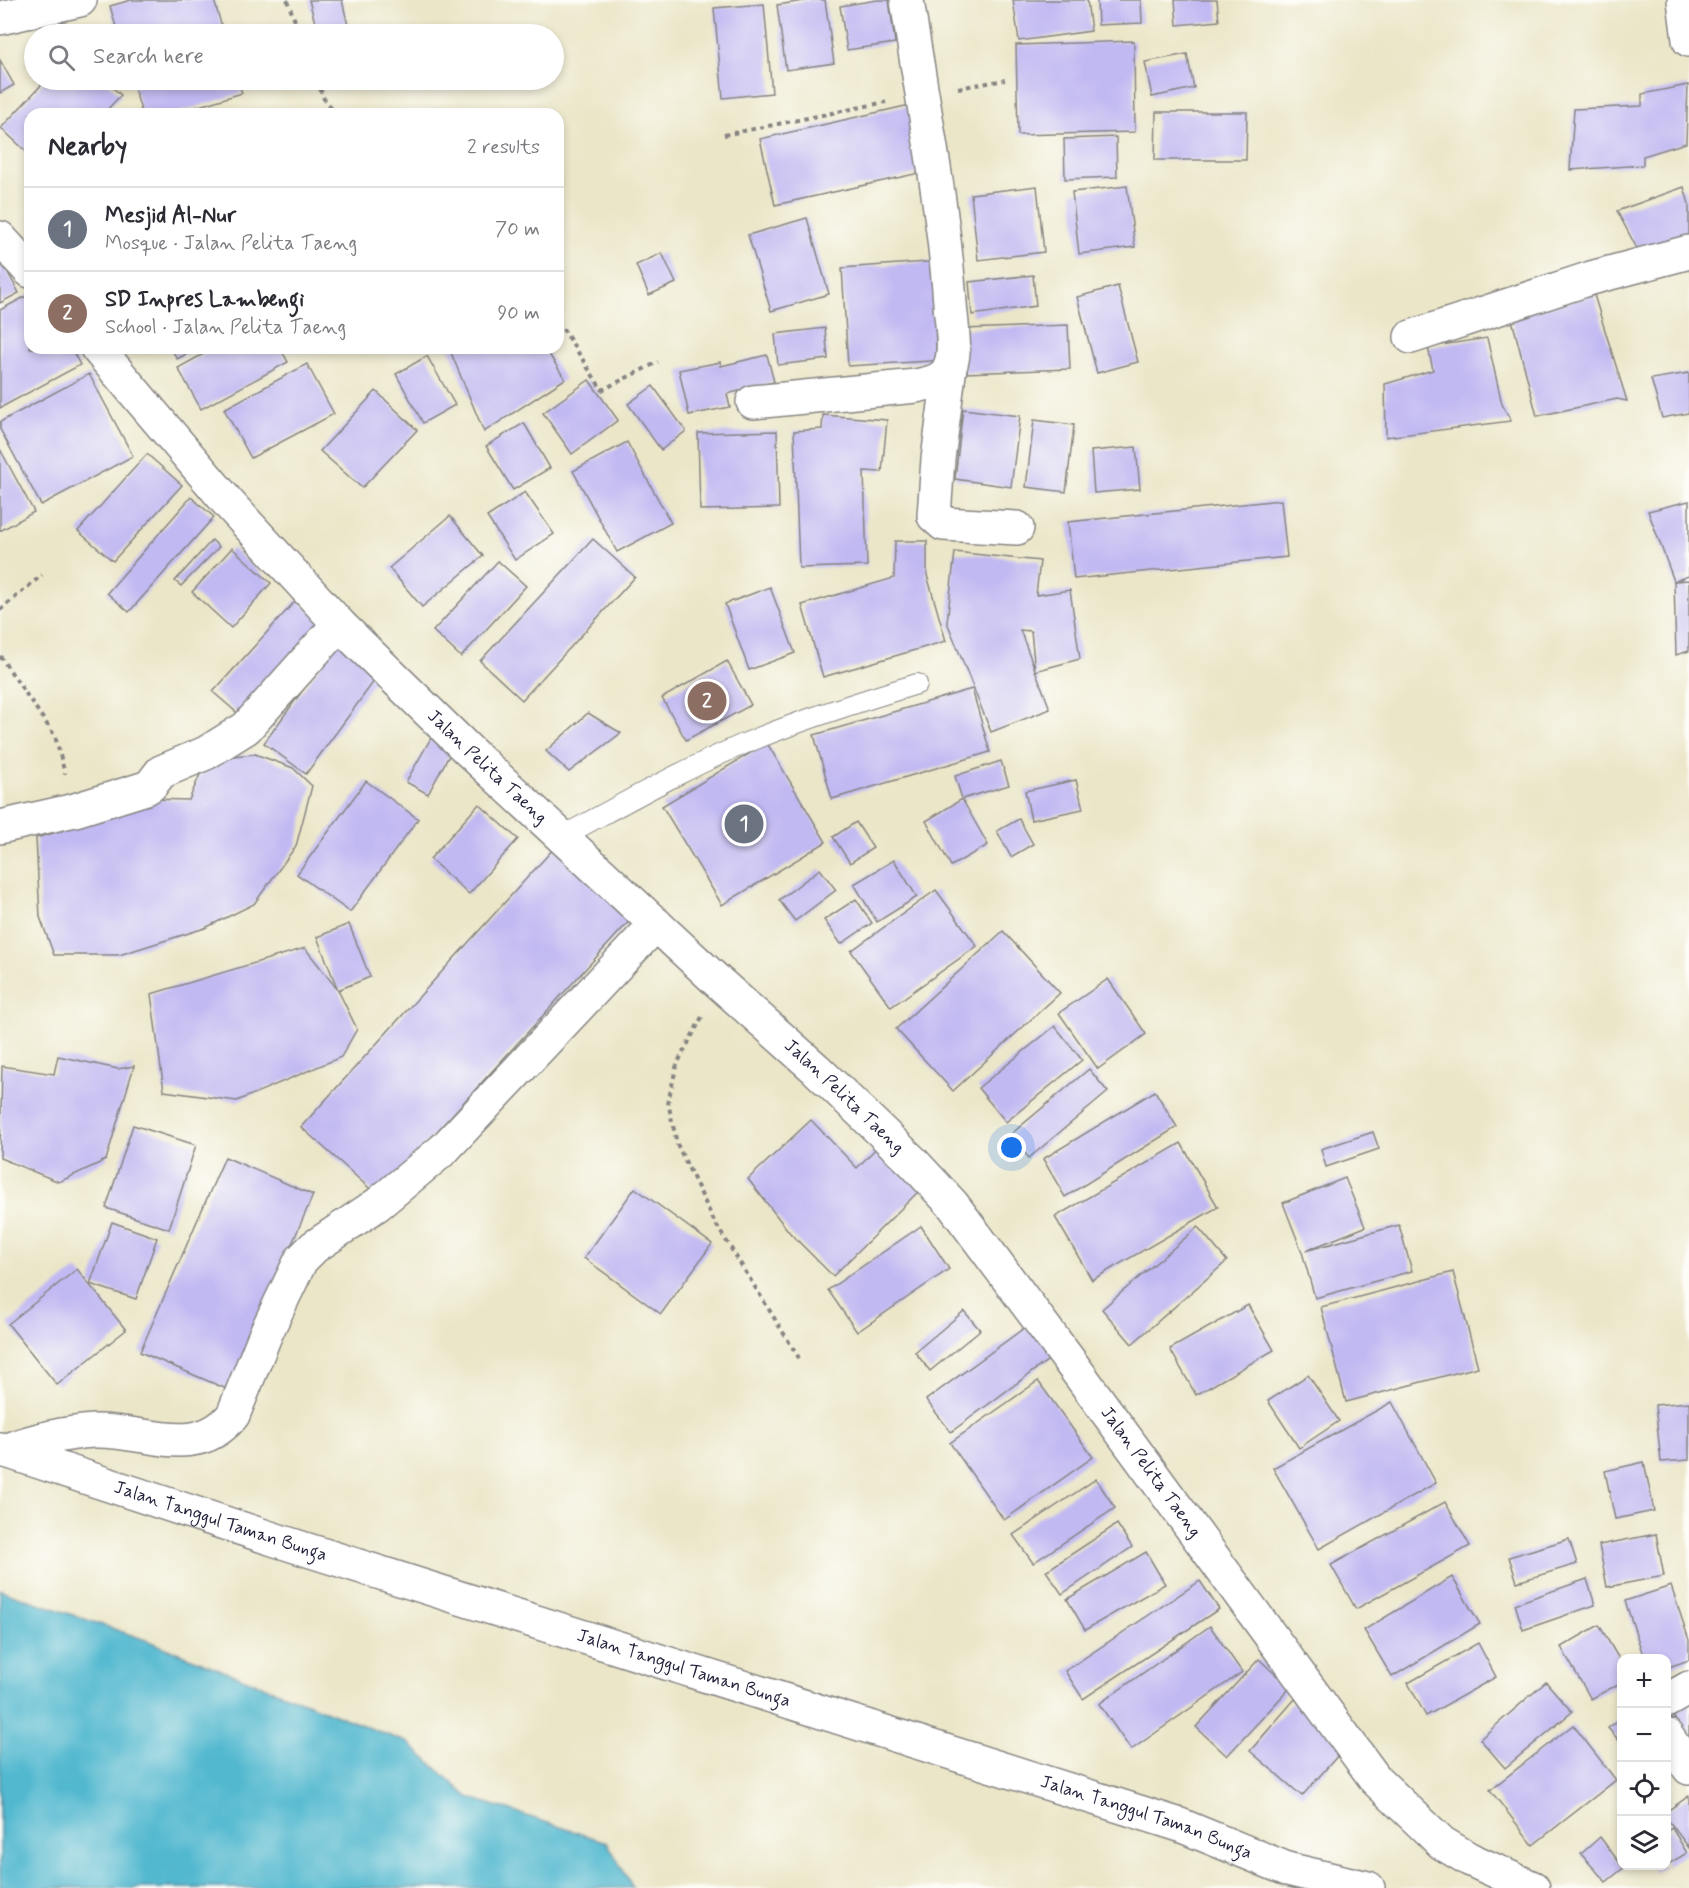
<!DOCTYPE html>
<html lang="en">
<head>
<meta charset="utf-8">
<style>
  body { margin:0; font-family:Mynerve,sans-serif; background:#f2f2f3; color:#2b2b33 }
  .controls { position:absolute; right:18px; bottom:18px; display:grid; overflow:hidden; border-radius:12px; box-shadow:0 3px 9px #0003 }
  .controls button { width:54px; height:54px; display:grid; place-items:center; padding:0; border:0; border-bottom:2px solid #e1e1e2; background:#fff; color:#2b2b33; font:30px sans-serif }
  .you { position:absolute; left:1012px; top:1148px; width:21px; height:21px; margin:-15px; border:4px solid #fff; border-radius:50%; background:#1a73e8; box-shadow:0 0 0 9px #1a73e833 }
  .badge { display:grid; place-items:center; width:39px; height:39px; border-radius:50%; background:#db2777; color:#fff; font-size:20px; font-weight:700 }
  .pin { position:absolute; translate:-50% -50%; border:3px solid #fff; box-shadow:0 2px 6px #0006 }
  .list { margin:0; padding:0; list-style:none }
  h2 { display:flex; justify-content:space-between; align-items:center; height:78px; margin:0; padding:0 24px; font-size:26px }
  h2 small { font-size:20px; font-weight:400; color:#7c7c81 }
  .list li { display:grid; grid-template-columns:39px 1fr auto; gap:18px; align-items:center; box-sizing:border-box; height:84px; padding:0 24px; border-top:2px solid #e1e1e2 }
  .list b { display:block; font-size:22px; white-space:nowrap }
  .list p { margin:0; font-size:20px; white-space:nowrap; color:#7c7c81 }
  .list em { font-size:20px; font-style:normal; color:#7c7c81 }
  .icon { flex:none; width:33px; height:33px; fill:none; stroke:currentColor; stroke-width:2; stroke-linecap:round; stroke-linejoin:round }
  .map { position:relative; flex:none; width:1689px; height:1888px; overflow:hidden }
  .search { position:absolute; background:#fff; box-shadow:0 3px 9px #0003; left:24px; top:24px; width:540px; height:66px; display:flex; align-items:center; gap:15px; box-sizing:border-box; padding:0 21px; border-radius:33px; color:#7c7c81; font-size:22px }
  .panel { position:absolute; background:#fff; box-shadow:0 3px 9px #0003; left:24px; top:108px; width:540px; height:246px; border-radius:18px }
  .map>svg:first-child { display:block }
</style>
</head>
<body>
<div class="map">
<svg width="1689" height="1888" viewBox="0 0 1689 1888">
  <rect width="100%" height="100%" fill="#fdfcf7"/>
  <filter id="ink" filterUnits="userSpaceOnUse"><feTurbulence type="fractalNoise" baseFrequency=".0167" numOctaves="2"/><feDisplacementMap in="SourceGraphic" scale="12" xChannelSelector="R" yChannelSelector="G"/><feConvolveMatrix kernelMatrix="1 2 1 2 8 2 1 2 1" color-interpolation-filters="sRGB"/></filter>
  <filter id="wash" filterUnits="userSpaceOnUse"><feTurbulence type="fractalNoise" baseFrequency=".008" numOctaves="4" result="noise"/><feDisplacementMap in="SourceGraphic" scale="24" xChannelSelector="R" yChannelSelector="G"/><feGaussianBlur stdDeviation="1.35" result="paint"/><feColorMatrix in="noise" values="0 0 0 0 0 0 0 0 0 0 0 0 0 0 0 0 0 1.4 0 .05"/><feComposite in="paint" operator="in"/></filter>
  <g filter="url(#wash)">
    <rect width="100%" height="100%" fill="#ebe6c8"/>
    <!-- water -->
    <path fill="#51b8cf" stroke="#3a6d85" stroke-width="1.5" d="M0,1590l143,49 265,104 60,54 139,45 26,46h-633z"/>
    <g id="blocks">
      <!-- building -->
      <g fill="#c1b9f2">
        <path d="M131,0h83l10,34h-106l-8,-28z"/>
        <path d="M309,0h33l8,34h-32z"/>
        <path d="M811,0h14l9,63 -48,7 -9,-65z"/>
        <path d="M877,0h12l6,43 -48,7 -7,-44z"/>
        <path d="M1013,0h74l4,31 -72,10z"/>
        <path d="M1097,0h44l1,23 -44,2z"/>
        <path d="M1175,0h42l2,21 -42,4z"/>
        <path d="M764,4l8,89 -49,5 -9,-90z"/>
        <path d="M1134,41l1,91 -117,3 -2,-90z"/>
        <path d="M1187,54l7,34 -42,9 -7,-35z"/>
        <path d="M0,60l14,25 -14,8z"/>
        <path d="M46,80h58l17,15 -18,19h-73v41l-29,-27z"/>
        <path d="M132,80h106l4,13 -69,21h-31z"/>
        <path d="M1688,85l-2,58 -43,13v9l-73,5 4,-61 68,-3v-12z"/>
        <path d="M910,105l14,67 -149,33 -15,-66z"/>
        <path d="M1156,112h91l-1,48h-91z"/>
        <path d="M1116,137l1,40 -52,2 -1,-40z"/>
        <path d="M1037,186l7,66 -66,8 -7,-66z"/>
        <path d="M1127,186l8,61 -56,7 -7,-62z"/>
        <path d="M1684,187l5,17v34l-48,18 -24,-45z"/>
        <path d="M807,218l22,76 -58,17 -23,-76z"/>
        <path d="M662,253l14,30 -27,12 -13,-30z"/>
        <path d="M0,258l19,35 -19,10z"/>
        <path d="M941,261l6,99 -99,6 -6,-98z"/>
        <path d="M1033,275l3,31 -64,9 -3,-33z"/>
        <path d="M1118,286l20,76 -41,11 -20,-76z"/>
        <path d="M30,294v54h41l9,17 -80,43v-98z"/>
        <path d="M1594,295l33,106 -10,-2 -80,17 -26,-100z"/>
        <path d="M1068,325l2,44 -106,4 -1,-44z"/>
        <path d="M825,328l3,31 -50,6 -3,-31z"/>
        <path d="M1487,338l15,66 9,17 -125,16 -1,-53 48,-14 -5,-23z"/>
        <path d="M171,348h27l-21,11z"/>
        <path d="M214,348h66l8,14 -87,47 -23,-41z"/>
        <path d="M449,348h96l20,31 -81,53z"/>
        <path d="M767,355l7,27 -47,12 3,13 -41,8 -10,-45 42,-8v4z"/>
        <path d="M427,356l28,49 -32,18 -27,-49z"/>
        <path d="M307,364l27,50 -83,44 -27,-49z"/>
        <path d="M1689,373v40l-27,5 -11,-39z"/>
        <path d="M89,374l44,82 -92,49 -41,-76v-7z"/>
        <path d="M589,380l29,40 -46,34 -29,-41z"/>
        <path d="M653,386l33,45 -25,19 -33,-46z"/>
        <path d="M376,391l41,39 -55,58 -42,-37z"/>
        <path d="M963,409l57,7 -9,71 -56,-8z"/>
        <path d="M823,415l64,5 -5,52 -18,-1 3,95 -68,2 -5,-137 28,-2z"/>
        <path d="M1034,420l40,5 -8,67 -40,-5z"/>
        <path d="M524,423l26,45 -37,22 -27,-44z"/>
        <path d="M777,431l2,77 -79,2 -2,-77z"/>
        <path d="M627,442l44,81 -54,29 -44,-81z"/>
        <path d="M1136,447l4,42 -46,4 -3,-42z"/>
        <path d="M0,449l34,63 -34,19z"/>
        <path d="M147,454l35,31 -69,76 -35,-30z"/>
        <path d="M525,492l29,42 -39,26 -28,-43z"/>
        <path d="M191,497l23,20 -85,95 -22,-19z"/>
        <path d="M1281,500l6,57 -213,22 -6,-57z"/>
        <path d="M1689,501v75l-15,5 -26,-70z"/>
        <path d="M450,516l33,40 -61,51 -33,-39z"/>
        <path d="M593,539l42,38 -113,123 -42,-39z"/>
        <path d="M212,540l7,7 -38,39 -6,-5z"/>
        <path d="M895,541h32v34l19,66 -123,36 -21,-72 92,-27z"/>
        <path d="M232,548l39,35 -40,45 -39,-36z"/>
        <path d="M955,552l85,9 -4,34 34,-5 10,69 -45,12 -4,-40 -11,-1 30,79 -59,23 -44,-110z"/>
        <path d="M498,561l28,25 -65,71 -28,-26z"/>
        <path d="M1689,580v71l-13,4 -2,-74z"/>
        <path d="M770,587l25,66 -46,17 -24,-66z"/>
        <path d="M297,599l29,26 -83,93 -30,-26z"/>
        <path d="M338,642l42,31 -74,101 -42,-31z"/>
        <path d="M727,661l24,44 -65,35 -24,-42z"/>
        <path d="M972,689l18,63 -158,47 -18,-64z"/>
        <path d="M588,713l33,20 -52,39 -23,-21z"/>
        <path d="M431,738l21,12 -24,44 -22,-12z"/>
        <path d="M767,743l59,99 -104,63 -60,-99z"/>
        <path d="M255,754l38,14 19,18 -16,60 -42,58 -49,24 -86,27h-65l-14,-38 -4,-79 81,-23 33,-16 39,1 15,-35 29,-9z"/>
        <path d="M1001,761l8,24 -47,14 -7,-23z"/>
        <path d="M1076,780l7,29 -52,11 -6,-29z"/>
        <path d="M366,781l52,38 -68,93 -53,-38z"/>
        <path d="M962,799l26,46 -37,21 -25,-45z"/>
        <path d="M479,804l39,35 -49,55 -39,-35z"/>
        <path d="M1019,819l14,25 -22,13 -14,-26z"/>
        <path d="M856,822l17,26 -23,15 -17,-26z"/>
        <path d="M555,847l78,70 -255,279 -77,-69z"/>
        <path d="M894,860l23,37 -40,25 -23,-38z"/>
        <path d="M820,869l16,21 -41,31 -16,-21z"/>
        <path d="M936,890l41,56 -86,61 -40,-56z"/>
        <path d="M856,899l16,24 -31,21 -17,-24z"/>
        <path d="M349,924l21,53 -32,13 19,39 -16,28 -104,44 -73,-10 -13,-97 154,-46 33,42 -21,-53z"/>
        <path d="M1003,931l57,62 -107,98 -57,-62z"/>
        <path d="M1108,979l38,55 -48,35 -39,-56z"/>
        <path d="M1055,1026l27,34 -76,62 -28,-34z"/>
        <path d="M58,1056l60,13 16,-3 -28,94 -47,22 -59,-24 2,-92 52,8z"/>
        <path d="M1089,1069l19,23 -79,66 -19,-23z"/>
        <path d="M1155,1091l22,36 -112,70 -22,-38z"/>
        <path d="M811,1120l46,48 21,-22 43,43 -88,87 -43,-43 -42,-54z"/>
        <path d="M133,1125l63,20 -27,84 -63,-21z"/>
        <path d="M1373,1132l6,17 -53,18 -5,-18z"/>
        <path d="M1181,1143l37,64 -126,73 -37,-63z"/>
        <path d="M225,1157l88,38 -84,195 -89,-38z"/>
        <path d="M1345,1178l20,49 -60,24 94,-26 13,46 -97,27 -13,-46 -19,-49z"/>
        <path d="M635,1188l77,56 -51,70 -77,-56z"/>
        <path d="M112,1222l45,16 -21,61 -46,-15z"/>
        <path d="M921,1226l28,43 -92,63 -29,-42z"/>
        <path d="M1198,1227l29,34 -95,83 -30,-35z"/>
        <path d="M77,1269l49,61 -69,55 -49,-61z"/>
        <path d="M1453,1272l25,95 -132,35 -25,-95z"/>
        <path d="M1248,1305l26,45 -78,45 -26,-46z"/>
        <path d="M964,1311l16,19 -50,41 -15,-19z"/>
        <path d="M1035,1320l24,32 -108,80 -25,-32z"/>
        <path d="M1308,1375l31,46 -40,27 -31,-47z"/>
        <path d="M1038,1381l55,76 -89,63 -54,-77z"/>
        <path d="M1392,1402l44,81 -117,66 -46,-81z"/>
        <path d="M1689,1402v58l-28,2 -6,-57z"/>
        <path d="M1644,1462l10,49 -39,8 -10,-48z"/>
        <path d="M1096,1479l19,29 -82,55 -20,-28z"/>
        <path d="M1445,1502l25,44 -114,63 -25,-44z"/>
        <path d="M1117,1524l15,23 -70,47 -16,-23z"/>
        <path d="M1656,1534l8,42 -57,11 -8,-42z"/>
        <path d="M1569,1539l8,25 -60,18 -8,-25z"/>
        <path d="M1146,1552l19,32 -80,46 -18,-31z"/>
        <path d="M1452,1577l28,47 -88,53 -28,-47z"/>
        <path d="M1587,1579l8,26 -72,25 -8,-26z"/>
        <path d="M1200,1581l19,28 -136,90 -18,-28z"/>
        <path d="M1671,1586l18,54v20l-23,8v-10h-22l-19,-57z"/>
        <path d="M1599,1625l23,39v18l-31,17 -30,-52z"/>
        <path d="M1210,1626l32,46 -111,78 -32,-46z"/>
        <path d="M1478,1643l18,34 -70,39 -18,-33z"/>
        <path d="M1259,1659l31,29 -63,68 -31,-29z"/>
        <path d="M1546,1682l26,30 -67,56 -25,-29z"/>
        <path d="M1295,1699l53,45 -46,52 -52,-45z"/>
        <path d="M1689,1704v42l-17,-33z"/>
        <path d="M1622,1717v27l-14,-16z"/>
        <path d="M1573,1725l43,55 -83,65 -43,-55z"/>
        <path d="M1689,1796v52l-23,-31v-5z"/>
        <path d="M1672,1828l15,25 -32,19 -4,-6h15v-34z"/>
        <path d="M1600,1837l22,29h4l-20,16 -25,-28z"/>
      </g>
    </g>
  </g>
  <g filter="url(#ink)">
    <use href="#blocks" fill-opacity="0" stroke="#868482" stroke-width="1.5"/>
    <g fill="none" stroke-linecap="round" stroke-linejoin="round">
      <!-- service casing -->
      <g stroke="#868482" stroke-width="22">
        <path id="service" d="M563,836c58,-31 115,-64 176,-90 58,-25 118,-44 178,-62"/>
      </g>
      <!-- minor casing -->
      <g stroke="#868482" stroke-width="36">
        <g id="minor">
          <path d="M1684,0l5,40"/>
          <path d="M0,18l80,-18"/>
          <path d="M1411,337l180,-59 98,-26"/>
          <path d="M950,366l-12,93 -4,57 9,8 74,4"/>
          <path d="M753,402l163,-16c13,-3 28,-5 34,-19 7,-18 1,-45 0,-64 -7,-102 -28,-202 -43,-303"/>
          <path d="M0,827l75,-17 71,-22 5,-3 10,-13 45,-19 40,-25 93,-104"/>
          <path id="s1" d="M0,1449l273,90 907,286 107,44 81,19"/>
          <path d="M4,1451c30,-11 59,-18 90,-20 50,-2 102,30 139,-16l33,-82 35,-73 13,-13 64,-43 66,-55 212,-225"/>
          <path d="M1666,1701l23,-13"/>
          <path d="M1666,1735l23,33"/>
        </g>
      </g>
      <!-- tertiary casing -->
      <g stroke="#868482" stroke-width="36">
        <g id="tertiary">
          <path d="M0,238l30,33"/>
          <path id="s2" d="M97,348l133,157 109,119 129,126 248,230 100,89 97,93 40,43 115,154 308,421 66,63 27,16 64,29"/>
        </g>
      </g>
      <!-- path -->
      <g stroke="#868482" stroke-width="4" stroke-dasharray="4.5 4.5" stroke-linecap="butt">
        <path d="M287,0l13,34"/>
        <path d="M317,80l7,19 13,15"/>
        <path d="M958,88l47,-8"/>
        <path d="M724,135l162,-33"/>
        <path d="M558,321l44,69 56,-28"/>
        <path d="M0,610l42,-35"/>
        <path d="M0,656l55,80 10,38"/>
        <path d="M702,1017l-25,47 -9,38 9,42 37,77 85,137"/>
      </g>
      <!-- service -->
      <use href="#service" stroke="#fff" stroke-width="20"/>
      <!-- minor -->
      <use href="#minor" stroke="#fff" stroke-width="33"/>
      <!-- tertiary -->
      <use href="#tertiary" stroke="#fff" stroke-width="33"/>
    </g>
  </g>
  <g text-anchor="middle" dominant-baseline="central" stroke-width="6" stroke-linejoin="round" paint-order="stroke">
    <!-- street labels -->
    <g font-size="18" fill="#22223b" stroke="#fdfcf7">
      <text stroke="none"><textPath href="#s2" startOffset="573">Jalan Pelita Taeng</textPath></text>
      <text stroke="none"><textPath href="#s2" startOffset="1059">Jalan Pelita Taeng</textPath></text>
      <text stroke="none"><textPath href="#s2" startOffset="1545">Jalan Pelita Taeng</textPath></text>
      <text stroke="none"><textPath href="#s1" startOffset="232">Jalan Tanggul Taman Bunga</textPath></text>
      <text stroke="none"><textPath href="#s1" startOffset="718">Jalan Tanggul Taman Bunga</textPath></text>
      <text stroke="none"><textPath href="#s1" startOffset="1204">Jalan Tanggul Taman Bunga</textPath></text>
    </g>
  </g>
</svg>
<div class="controls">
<button>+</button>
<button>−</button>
<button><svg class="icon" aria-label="locate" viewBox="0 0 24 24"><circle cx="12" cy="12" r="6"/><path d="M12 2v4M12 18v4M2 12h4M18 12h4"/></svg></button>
<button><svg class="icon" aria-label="layers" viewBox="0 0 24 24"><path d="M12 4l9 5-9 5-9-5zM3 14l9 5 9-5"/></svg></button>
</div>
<div class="you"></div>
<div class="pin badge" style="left:744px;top:824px;background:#6b7280">1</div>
<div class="pin badge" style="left:707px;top:701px;background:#8d6e63">2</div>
<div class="search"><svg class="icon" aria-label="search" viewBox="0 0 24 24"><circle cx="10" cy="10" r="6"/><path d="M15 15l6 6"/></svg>Search here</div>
<section class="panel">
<h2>Nearby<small>2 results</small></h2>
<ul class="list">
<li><span class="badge" style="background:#6b7280">1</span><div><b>Mesjid Al-Nur</b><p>Mosque · Jalan Pelita Taeng</p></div><em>70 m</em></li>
<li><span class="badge" style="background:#8d6e63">2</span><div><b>SD Inpres Lambengi</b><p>School · Jalan Pelita Taeng</p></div><em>90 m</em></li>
</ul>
</section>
</div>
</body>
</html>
